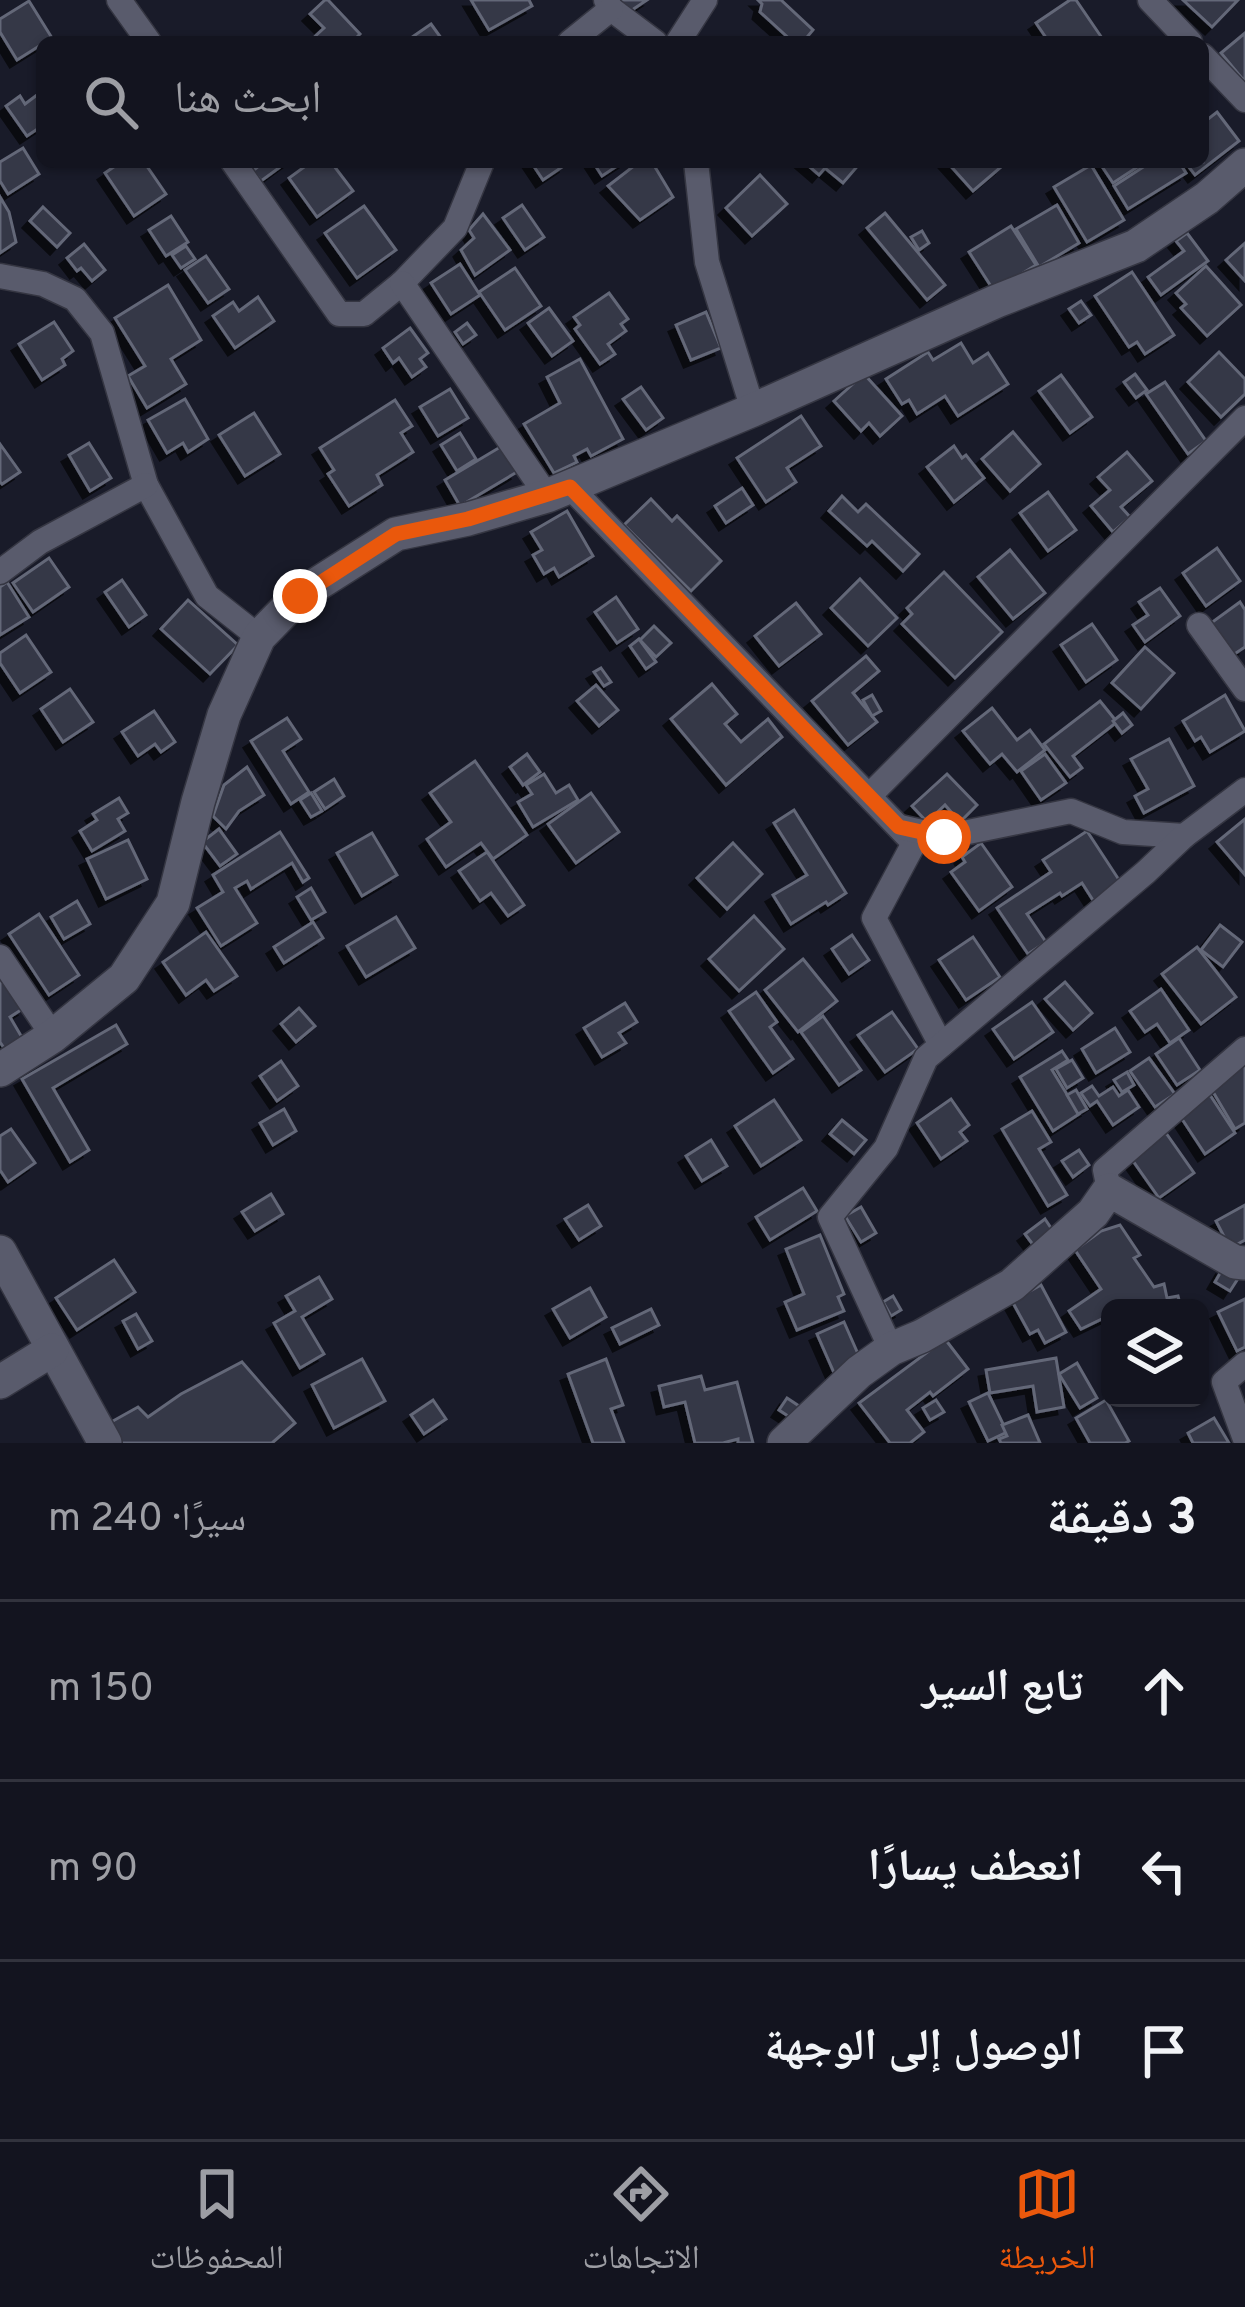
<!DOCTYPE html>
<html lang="ar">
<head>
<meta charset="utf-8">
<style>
  body { margin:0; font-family:Overpass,"Noto Naskh Arabic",sans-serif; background:#20212c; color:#f1f3f6; direction:rtl }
  .controls { position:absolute; right:36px; bottom:36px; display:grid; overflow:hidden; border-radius:18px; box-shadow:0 3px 9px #0004 }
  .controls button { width:108px; height:108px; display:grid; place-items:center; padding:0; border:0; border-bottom:3px solid #32333d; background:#13141f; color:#f1f3f6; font:60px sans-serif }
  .stop { position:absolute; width:36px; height:36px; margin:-27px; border:9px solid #ea580c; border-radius:50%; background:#fff }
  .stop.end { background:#ea580c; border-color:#fff; box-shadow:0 3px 12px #0008 }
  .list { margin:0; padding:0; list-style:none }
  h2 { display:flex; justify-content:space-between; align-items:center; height:156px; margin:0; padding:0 48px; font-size:51px }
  h2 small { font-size:39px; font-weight:400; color:#9d9ea4 }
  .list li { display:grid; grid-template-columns:78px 1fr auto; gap:36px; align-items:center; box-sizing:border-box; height:180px; padding:0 48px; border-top:3px solid #32333d }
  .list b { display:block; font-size:45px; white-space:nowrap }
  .list em { font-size:39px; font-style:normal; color:#9d9ea4 }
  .icon { flex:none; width:66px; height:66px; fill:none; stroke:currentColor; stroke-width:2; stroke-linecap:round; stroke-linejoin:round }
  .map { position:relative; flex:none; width:1245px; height:1443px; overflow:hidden; direction:ltr }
  .search { position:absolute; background:#13141f; box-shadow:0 3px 9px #0004; left:36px; right:36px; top:36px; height:132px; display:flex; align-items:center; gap:30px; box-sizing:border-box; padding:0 42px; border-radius:18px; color:#9d9ea4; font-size:45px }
  .sheet { height:696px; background:#13141f }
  nav { display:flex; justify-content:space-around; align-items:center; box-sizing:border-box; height:168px; border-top:3px solid #32333d; background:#13141f; font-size:33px; color:#9d9ea4 }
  nav a { display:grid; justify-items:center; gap:6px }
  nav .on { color:#ea580c }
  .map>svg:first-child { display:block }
</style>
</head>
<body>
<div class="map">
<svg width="1245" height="1443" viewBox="0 0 1245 1443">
  <defs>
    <filter id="shadow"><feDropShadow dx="-7" dy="7" stdDeviation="0" flood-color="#0009"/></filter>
  </defs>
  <rect width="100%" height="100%" fill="#191b29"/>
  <!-- building -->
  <g fill="#353747" stroke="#646778" stroke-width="3" filter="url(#shadow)">
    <path d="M325,0h3l32,34 -8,8h-43l15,-14 -14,-14z"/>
    <path d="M471,0h58l3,6 -43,24z"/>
    <path d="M620,0h27l-18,12z"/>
    <path d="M758,0h23l32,30 -10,12h-10l-33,-30 2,-8z"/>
    <path d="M1070,0h6l26,38 -6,4h-47l-13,-19z"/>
    <path d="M1183,0h55l-26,27z"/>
    <path d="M29,1l23,37 -35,22 -17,-28v-13z"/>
    <path d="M431,24l13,18h-39z"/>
    <path d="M1245,33v49l-24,-29z"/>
    <path d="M37,95l5,8v23l-15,10 -21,-30 14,-10 5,8z"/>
    <path d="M1217,112l22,29 -44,34 -10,-13h18v-39z"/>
    <path d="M23,148l16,26 -31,20 -8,-13v-19z"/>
    <path d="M121,162h23l22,32 -32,22 -29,-43z"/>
    <path d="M258,162h29l-26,19 -8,-10 7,-6z"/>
    <path d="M311,162h20l22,29 -36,26 -28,-39z"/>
    <path d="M531,162h32l2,3 -22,15z"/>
    <path d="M593,162h30l-21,14z"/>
    <path d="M639,162h13l21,35 -33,23 -32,-34z"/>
    <path d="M804,162h57l-18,21 -18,-15 -6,7z"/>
    <path d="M947,162h50l4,5 -28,24z"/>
    <path d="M1099,162h46l-32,21z"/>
    <path d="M1151,162h28l7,11 -58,36 -14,-23z"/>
    <path d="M1091,165l33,55 -37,22 -33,-55z"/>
    <path d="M760,175l27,29 -35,32 -26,-28z"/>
    <path d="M0,197l9,15 7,30 -16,11z"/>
    <path d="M522,205l22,32 -19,13 -22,-32z"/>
    <path d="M1057,205l22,38 -40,24 -23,-38z"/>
    <path d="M364,206l32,44 -39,28 -32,-45z"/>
    <path d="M43,207l27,26 -13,14 -27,-26z"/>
    <path d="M885,213l60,72 -18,15 -60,-72z"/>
    <path d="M483,214l27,36 -35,25 -14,-25 13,-12 -5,-8z"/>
    <path d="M171,216l17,26 -22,14 -17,-26z"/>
    <path d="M1011,226l25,39 -42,26 -25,-39z"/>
    <path d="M922,231l7,12 -10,7 -8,-13z"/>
    <path d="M1187,233l21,28 -47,34 -13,-18 36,-26 -8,-10z"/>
    <path d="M1245,243v38l-19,-21z"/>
    <path d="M84,244l21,26 -13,11 -11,-13 -4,3 -10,-13z"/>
    <path d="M186,246l9,13 -14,9 -9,-13z"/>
    <path d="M206,256l23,33 -21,14 -23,-33z"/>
    <path d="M460,264l20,31 -29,19 -20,-31z"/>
    <path d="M1206,266l35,39 -34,31 -26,-28 5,-4 -10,-11z"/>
    <path d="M515,268l26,38 -36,24 -26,-38z"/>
    <path d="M1132,272l42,63 -29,19 -8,-12 -8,5 -34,-51z"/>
    <path d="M168,285l33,55 -30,19 15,25 -39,24 -19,-32 17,-10 -30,-48z"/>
    <path d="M609,293l19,26 -7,5 5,7 -18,13 7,10 -15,10 -25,-35 5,-4 -6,-8z"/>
    <path d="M258,297l16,24 -39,27 -22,-32 20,-14 6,9z"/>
    <path d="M1081,301l10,14 -12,8 -10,-14z"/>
    <path d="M549,308l24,33 -21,15 -24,-33z"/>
    <path d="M706,312l15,36 -30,12 -15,-35z"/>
    <path d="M54,322l19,29 -11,8 3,6 -23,15 -23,-36z"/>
    <path d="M467,323l9,12 -13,9 -8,-12z"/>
    <path d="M410,328l18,25 -8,6 6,8 -14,10 -13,-19 -6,5 -10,-15z"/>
    <path d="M961,343l12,20 15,-10 20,31 -50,32 -13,-20 -28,18 -8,-14 -7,4 -16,-25 42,-27 5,8z"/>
    <path d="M1219,352l26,27v15l-24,23 -33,-35z"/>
    <path d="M580,359l43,80 -32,17 -4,-7 -13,7 3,6 -23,11 -30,-49 36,-21 -13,-26z"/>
    <path d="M864,374l38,42 -22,20 -11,-13 -8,8 -27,-30z"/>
    <path d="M1135,374l12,16 -11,8 -12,-16z"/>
    <path d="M1061,375l31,42 -22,16 -31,-42z"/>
    <path d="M1165,382l41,59 -18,13 -42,-60z"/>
    <path d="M641,387l22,31 -17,12 -23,-31z"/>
    <path d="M450,389l18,29 -30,18 -18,-29z"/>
    <path d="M185,399l23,40 -20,13 -5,-9 -16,10 -19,-33z"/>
    <path d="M395,400l17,26 -11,7 12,19 -36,23 5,10 -33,21 -21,-32 6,-4 -14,-22z"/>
    <path d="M254,413l26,41 -35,22 -26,-41z"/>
    <path d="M801,416l20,30 -34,22 9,14 -30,20 -29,-44z"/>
    <path d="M1013,432l27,32 -30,27 -28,-32z"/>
    <path d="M460,433l16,26 -19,12 -16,-26z"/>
    <path d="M89,443l22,35 -21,13 -21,-36z"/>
    <path d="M0,444l20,28 -18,12 -2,-2z"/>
    <path d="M502,446l15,26 -57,34 -15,-26z"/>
    <path d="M954,446l8,12 4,-3 18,23 -30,24 -27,-35z"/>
    <path d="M1127,452l25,29 -31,26 9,10 -17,15 -22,-26 19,-16 -12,-13z"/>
    <path d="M742,488l11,17 -27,18 -11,-17z"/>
    <path d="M1048,492l28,38 -28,21 -28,-38z"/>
    <path d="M842,496l16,16 8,-8 53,50 -16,17 -31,-30 -5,5 -38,-35z"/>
    <path d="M651,499l21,22 5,-5 44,45 -30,30 -67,-66z"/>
    <path d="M567,511l26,45 -34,21 -5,-9 -10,6 -11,-19 9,-5 -11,-18z"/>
    <path d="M1217,548l23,33 -34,25 -23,-33z"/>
    <path d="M1010,550l35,43 -32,26 -35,-42z"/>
    <path d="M49,558l20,29 -36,25 -20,-29z"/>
    <path d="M944,572l58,60 -47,46 -53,-54 10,-10 -5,-6z"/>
    <path d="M860,579l37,39 -29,28 -37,-38z"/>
    <path d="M122,580l24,35 -17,12 -24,-35z"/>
    <path d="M7,582l22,35 -29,18v-48z"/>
    <path d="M1160,588l20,28 -35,26 -12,-17 15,-10 -9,-13z"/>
    <path d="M616,597l22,32 -21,14 -22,-31z"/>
    <path d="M188,600l50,45 -28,29 -49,-45z"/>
    <path d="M1240,602l5,8v37l-12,8 -22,-32z"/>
    <path d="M796,603l25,31 -42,32 -24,-30z"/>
    <path d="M1092,624l25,36 -31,22 -25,-37z"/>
    <path d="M654,626l17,17 -15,14 -16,-17z"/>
    <path d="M26,635l25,37 -31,21 -20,-30v-10z"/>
    <path d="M639,639l17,23 -10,7 -16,-23z"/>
    <path d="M1145,647l29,26 -33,36 -29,-26z"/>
    <path d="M866,656l13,15 -26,22 24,29 -29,23 -36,-44z"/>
    <path d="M601,668l10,14 -7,4 -10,-14z"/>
    <path d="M712,684l25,30 -12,10 16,18 27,-23 14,18 -56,48 -55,-66z"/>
    <path d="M596,685l22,25 -19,16 -22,-25z"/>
    <path d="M70,689l23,33 -30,20 -22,-33z"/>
    <path d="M872,695l9,16 -9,5 -9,-16z"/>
    <path d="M1225,695l20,36 -35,21 -9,-15 -6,4 -12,-20z"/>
    <path d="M1100,701l17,21 -44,34 9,12 -12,9 -26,-33z"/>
    <path d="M992,708l25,32 13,-10 15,20 -28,22 -15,-18 -12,10 -27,-33z"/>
    <path d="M154,711l21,31 -14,10 -6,-8 -17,12 -16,-24z"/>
    <path d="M1123,713l9,12 -10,8 -9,-12z"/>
    <path d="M287,718l14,21 -18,12 26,41 -18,12 -40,-63z"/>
    <path d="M1169,739l25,47 -50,27 -9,-17 13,-7 -17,-30z"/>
    <path d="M527,754l13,18 -17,13 -13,-18z"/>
    <path d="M1045,754l21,29 -25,17 -20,-29z"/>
    <path d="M475,761l52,74 -34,24 -12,-16 -35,24 -19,-28 24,-17 -21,-29z"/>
    <path d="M247,767l17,28 -25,16 -13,18 -13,-13 11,-31z"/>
    <path d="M544,774l12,19 13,-8 9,15 -45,27 -15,-25 14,-8 -6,-9z"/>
    <path d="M947,774l30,31 -17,17 -15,-17 -18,17 -15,-16z"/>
    <path d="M334,779l10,17 -19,13 -11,-17z"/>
    <path d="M311,793l11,18 -11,6 -11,-17z"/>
    <path d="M591,793l28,39 -43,31 -28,-39z"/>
    <path d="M119,798l9,15 -10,6 7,12 -33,20 -12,-20 17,-11 -4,-6z"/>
    <path d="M794,810l52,83 -18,12 -2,-3 -35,22 -18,-29 34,-20 -33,-52z"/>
    <path d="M1245,819v56l-28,-33z"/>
    <path d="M219,829l18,25 -17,12 -18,-24z"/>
    <path d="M1087,831l38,58 -27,19 -16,-25 -20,13 -2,-3 -33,21 19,28 -18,12 -31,-46 54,-36 -8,-12z"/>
    <path d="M280,832l29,46 -6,4 -11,-19 -41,26 -4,-8 -12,7 22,35 -36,23 -24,-38 26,-16 -10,-17z"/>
    <path d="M372,833l25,42 -35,21 -25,-43z"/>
    <path d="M128,840l19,39 -41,20 -19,-40z"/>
    <path d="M733,843l29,31 -35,35 -30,-31z"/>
    <path d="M981,843l31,44 -33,24 -28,-39 14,-10 -3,-5z"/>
    <path d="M487,852l37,53 -16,11 -17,-23 -11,8 -21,-30z"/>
    <path d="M311,888l14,24 -14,8 -14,-23z"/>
    <path d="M77,901l13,23 -26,15 -13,-22z"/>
    <path d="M39,914l40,61 -30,20 -40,-61z"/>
    <path d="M754,916l30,33 -45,42 -30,-32z"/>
    <path d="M396,917l19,31 -49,29 -19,-31z"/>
    <path d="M313,922l10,16 -39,25 -10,-16z"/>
    <path d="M1220,925l22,17 -19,25 -22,-17z"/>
    <path d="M206,932l31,44 -23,15 -8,-11 -20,15 -23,-33z"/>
    <path d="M852,935l17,25 -20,14 -17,-25z"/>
    <path d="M973,937l27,40 -34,23 -27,-40z"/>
    <path d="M1197,947l39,50 -35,27 -39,-50z"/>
    <path d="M803,959l34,42 -39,31 -33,-42z"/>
    <path d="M7,979l17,29 -14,9 14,24 -18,10 -6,-9v-59z"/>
    <path d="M1065,982l27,31 -19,17 -28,-31z"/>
    <path d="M1161,989l28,41 -19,13 -13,-19 -12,8 -15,-21z"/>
    <path d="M756,992l21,30 -7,5 23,32 -20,14 -44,-62z"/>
    <path d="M1032,1002l21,30 -39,27 -21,-30z"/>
    <path d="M625,1003l12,19 -18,11 7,10 -24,14 -18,-29z"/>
    <path d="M299,1008l16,18 -19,16 -15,-18z"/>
    <path d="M892,1012l26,37 -33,23 -27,-37z"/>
    <path d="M823,1016l38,54 -22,15 -38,-53z"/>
    <path d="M116,1025l11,19 -74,44 36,62 -19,12 -48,-83z"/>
    <path d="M1115,1028l15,24 -34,21 -14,-24z"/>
    <path d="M1179,1038l21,32 -23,15 -21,-31z"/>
    <path d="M1062,1051l6,9 -16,10 27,44 -26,17 -33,-54z"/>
    <path d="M1149,1058l26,36 -20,13 -25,-36z"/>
    <path d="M1072,1060l11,18 -16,10 -11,-19z"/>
    <path d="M281,1061l17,25 -21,15 -17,-25z"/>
    <path d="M1245,1063v60l-10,6 -26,-44z"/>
    <path d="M1127,1072l7,13 -12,7 -8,-12z"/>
    <path d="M1092,1086l7,10 14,-9 6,9 9,-6 11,17 -26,18 -16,-24 -7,5 -9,-13z"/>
    <path d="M1076,1090l11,19 -9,5 -11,-19z"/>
    <path d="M1210,1095l25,38 -30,21 -25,-38z"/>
    <path d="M951,1099l18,26 -9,7 7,9 -26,18 -24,-36z"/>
    <path d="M774,1100l27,40 -40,26 -26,-40z"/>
    <path d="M284,1109l12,22 -23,14 -13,-22z"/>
    <path d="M1032,1111l19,31 -12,7 28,46 -19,11 -46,-77z"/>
    <path d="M842,1120l24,20 -12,14 -24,-20z"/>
    <path d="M11,1129l24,34 -27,19 -8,-12v-34z"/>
    <path d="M1166,1133l28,40 -35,25 -28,-40z"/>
    <path d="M711,1140l16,26 -25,15 -16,-25z"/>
    <path d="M1079,1150l10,15 -16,12 -11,-16z"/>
    <path d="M803,1188l14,23 -47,29 -14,-23z"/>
    <path d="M271,1194l12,20 -28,17 -13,-19z"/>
    <path d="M588,1205l13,21 -22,14 -14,-21z"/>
    <path d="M1245,1205v35l-15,8 -14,-27z"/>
    <path d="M861,1207l15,26 -15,9 -16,-26z"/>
    <path d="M1045,1219l8,12 -19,15 -9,-12z"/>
    <path d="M1120,1225l20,30 -6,3 20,29 10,-3 3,14 11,-2 3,12h-71v7l-29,14 -12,-18 32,-22 -26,-39 26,-19z"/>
    <path d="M820,1235l24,59 -6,3 6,14 -47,19 -12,-28 19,-8 -18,-45z"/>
    <path d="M114,1260l21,32 -58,38 -21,-32z"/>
    <path d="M1223,1268l16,9 -9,14 -15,-9z"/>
    <path d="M319,1277l13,22 -30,18 22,37 -24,14 -26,-45 21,-12 -9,-15z"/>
    <path d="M1041,1285l25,47 -21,11 -7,-13 -8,4 -18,-33z"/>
    <path d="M590,1288l16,29 -36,21 -17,-29z"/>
    <path d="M893,1296l8,14 -10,6 -8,-14z"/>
    <path d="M1245,1299v48l-8,4 -19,-39z"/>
    <path d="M651,1309l8,16 -39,19 -8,-16z"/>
    <path d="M136,1314l16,27 -14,8 -15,-28z"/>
    <path d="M844,1322l18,41 -27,12 -18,-41z"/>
    <path d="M945,1339l23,30 -35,27 -3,-4 -23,18 17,22 -14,11h-20l-31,-40z"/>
    <path d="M1056,1358l8,49 -27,5 -4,-26 -43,7 -4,-23z"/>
    <path d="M362,1359l23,42 -51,27 -22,-43z"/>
    <path d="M606,1359l17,46 -12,4 13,34h-31l-25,-69z"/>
    <path d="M242,1362l53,61 -23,20h-158l-10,-17 34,-19 10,10 33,-23z"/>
    <path d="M1077,1363l20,35 -17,10 -21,-34z"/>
    <path d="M701,1376l4,14 32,-8 16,61h-15v-4l-15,4h-28l-10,-41 -21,5 -5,-21z"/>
    <path d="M988,1393l19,39 -19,9 -19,-39z"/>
    <path d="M787,1398l12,8 -8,12 -12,-8z"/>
    <path d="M433,1400l13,19 -22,15 -13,-19z"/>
    <path d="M936,1400l8,12 -14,8 -7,-12z"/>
    <path d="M1106,1400l23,41 -4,2h-35l-14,-25z"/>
    <path d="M1028,1415l12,28h-39l-2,-4 8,-3 -5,-11z"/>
    <path d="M1214,1418l15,25h-36l-5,-10z"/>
  </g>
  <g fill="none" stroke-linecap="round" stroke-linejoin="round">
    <!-- minor casing -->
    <g stroke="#353642" stroke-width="27">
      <g id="minor">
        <path d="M119,0l30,42"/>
        <path d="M606,0l5,9 44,33"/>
        <path d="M1150,0l40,42"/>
        <path d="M570,42l41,-33"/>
        <path d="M678,42l27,-42"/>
        <path d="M1203,56l42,44"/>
        <path d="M233,162l106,152h25l38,-31 53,-55 27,-66"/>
        <path d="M696,162l11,100 46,148"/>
        <path d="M0,276l43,8 32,15 27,34 44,152 61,111 52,41"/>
        <path d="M402,283l145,213"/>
        <path d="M570,487l344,356 -40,75 67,127"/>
        <path d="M0,572l40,-30 106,-57"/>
        <path d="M1199,625l46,64"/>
        <path d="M870,795l375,-377"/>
        <path d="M900,827l44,10 127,-26 52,21 61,4"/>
        <path d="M0,957l53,79"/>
        <path d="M1109,1190l-4,-20 140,-121"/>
        <path d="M891,1349l-61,-132 56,-69 40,-90 220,-186 38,-36 61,-46"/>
        <path d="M1245,1364l-21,18 21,57"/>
      </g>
    </g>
    <!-- tertiary casing -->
    <g stroke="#353642" stroke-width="36">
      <g id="tertiary">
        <path d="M0,1070l53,-34 71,-58 49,-75 25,-101 26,-87 35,-78 41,-42 96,-61 72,-15 79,-23 206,-86 244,-109 139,-55 71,-48 38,-33"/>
        <path d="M0,1252l105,191"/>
        <path d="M0,1382l52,-32"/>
        <path d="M784,1443l75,-71 32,-23 31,-13 90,-51 81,-72 16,-23 126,72 10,1"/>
      </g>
    </g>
    <!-- minor -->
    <use href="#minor" stroke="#595b6c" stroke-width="24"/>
    <!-- tertiary -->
    <use href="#tertiary" stroke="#595b6c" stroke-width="33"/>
  </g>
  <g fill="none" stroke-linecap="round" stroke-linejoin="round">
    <!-- route -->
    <path stroke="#ea580c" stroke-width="15" d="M300,596l96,-62 72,-15 102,-32 329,340 45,10"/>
  </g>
</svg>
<div class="controls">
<button><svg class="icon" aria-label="layers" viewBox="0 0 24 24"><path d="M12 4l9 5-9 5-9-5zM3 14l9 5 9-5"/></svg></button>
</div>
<div class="stop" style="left:944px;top:837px"></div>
<div class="stop end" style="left:300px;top:596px"></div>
<div class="search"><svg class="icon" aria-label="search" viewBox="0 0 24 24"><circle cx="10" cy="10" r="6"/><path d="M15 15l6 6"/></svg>ابحث هنا</div>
</div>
<section class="sheet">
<h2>3 دقيقة<small>سيرًا · 240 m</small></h2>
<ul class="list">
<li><svg class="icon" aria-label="ahead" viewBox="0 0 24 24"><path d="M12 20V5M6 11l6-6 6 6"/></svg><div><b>تابع السير</b></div><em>150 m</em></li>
<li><svg class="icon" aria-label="left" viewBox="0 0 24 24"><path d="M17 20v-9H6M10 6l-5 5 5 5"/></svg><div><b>انعطف يسارًا</b></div><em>90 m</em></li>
<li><svg class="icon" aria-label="arrive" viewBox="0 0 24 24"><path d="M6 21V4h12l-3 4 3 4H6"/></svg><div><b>الوصول إلى الوجهة</b></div></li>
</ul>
</section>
<nav>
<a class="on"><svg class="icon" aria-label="map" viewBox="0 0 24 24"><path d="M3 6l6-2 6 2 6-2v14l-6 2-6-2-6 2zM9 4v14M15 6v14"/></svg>الخريطة</a>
<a><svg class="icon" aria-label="directions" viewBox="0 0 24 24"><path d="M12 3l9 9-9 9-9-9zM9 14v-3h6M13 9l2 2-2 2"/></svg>الاتجاهات</a>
<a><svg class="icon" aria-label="saved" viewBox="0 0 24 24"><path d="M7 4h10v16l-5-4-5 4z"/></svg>المحفوظات</a>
</nav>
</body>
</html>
